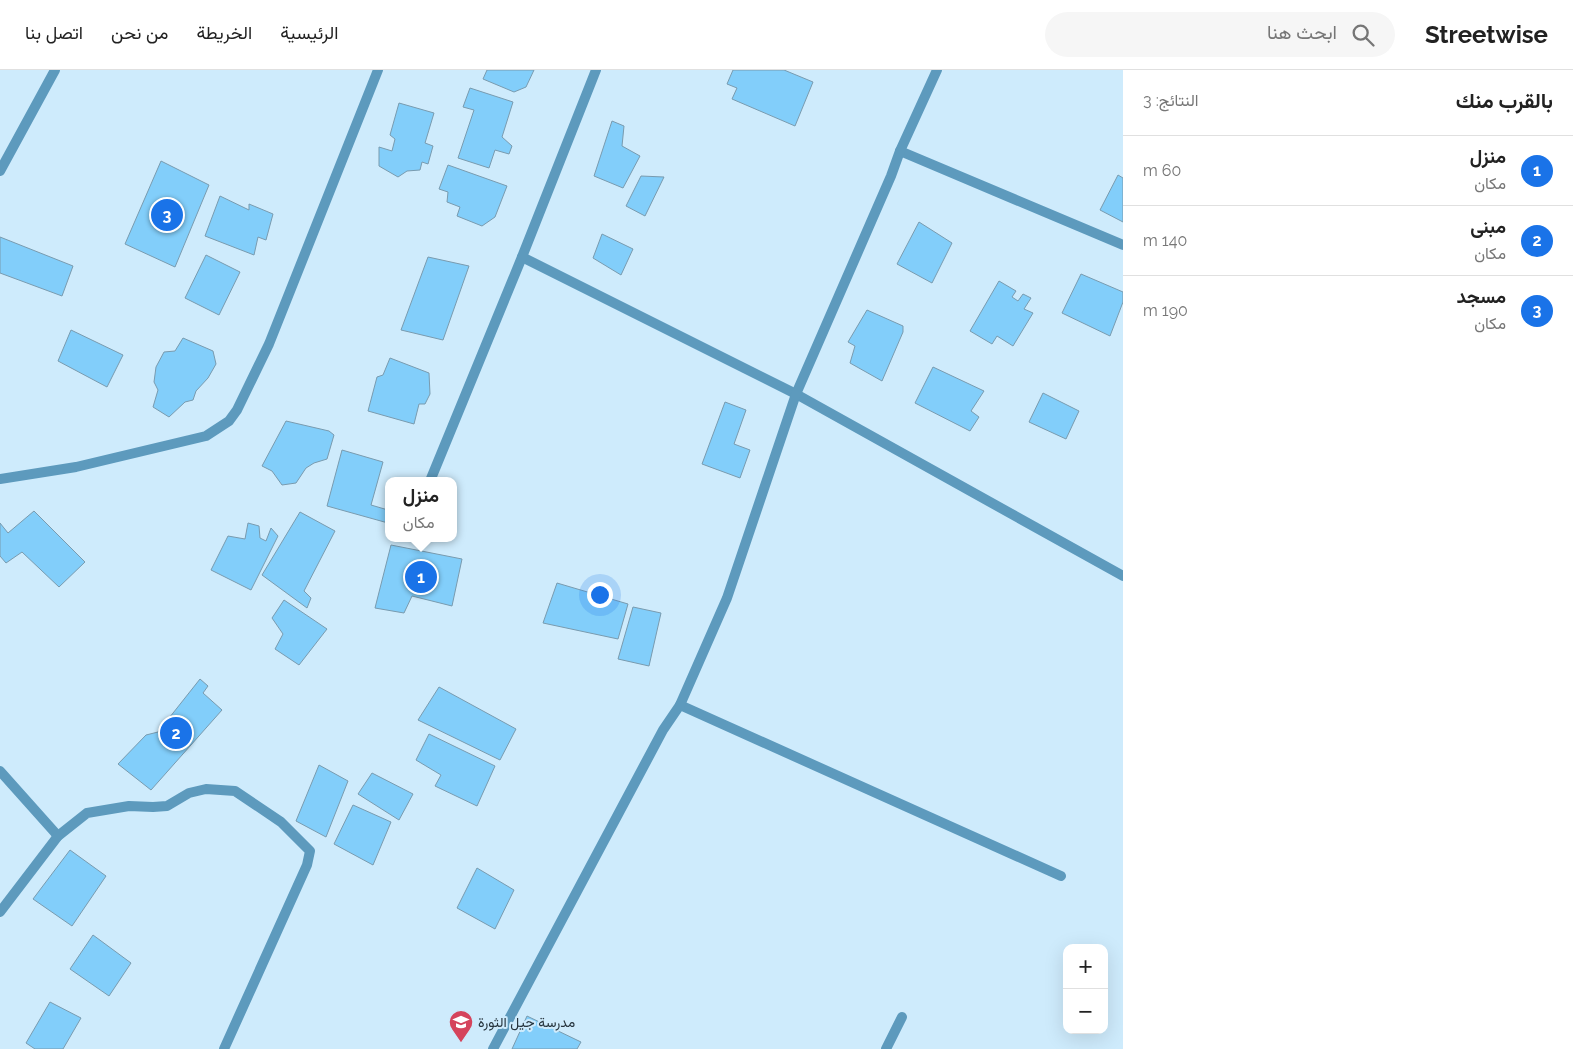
<!DOCTYPE html>
<html lang="ar">
<head>
<meta charset="utf-8">
<style>
  body { margin:0; font-family:Raleway,Vazirmatn,sans-serif; background:#f6f6f6; color:#222; direction:rtl }
  .controls { position:absolute; right:15px; bottom:15px; display:grid; overflow:hidden; border-radius:10px; box-shadow:0 5px 20px #0002 }
  .controls button { width:45px; height:45px; display:grid; place-items:center; padding:0; border:0; border-bottom:1px solid #e0e0e0; background:#fff; color:#222; font:25px sans-serif }
  .you { position:absolute; left:599px; top:524px; width:18px; height:18px; margin:-12px; border:4px solid #fff; border-radius:50%; background:#1a73e8; box-shadow:0 0 0 8px #1a73e833 }
  .badge { display:grid; place-items:center; width:32px; height:32px; border-radius:50%; background:#1a73e8; color:#fff; font-size:16px; font-weight:700 }
  .pin { position:absolute; translate:-50% -50%; border:2px solid #fff; box-shadow:0 1px 5px #0006 }
  .popup { position:absolute; left:385px; top:407px; width:72px; height:65px; box-sizing:border-box; display:grid; place-content:center; border-radius:10px; background:#fff; filter:drop-shadow(0 1px 4px #0005); font-size:16px; white-space:nowrap; color:#767676 }
  .popup b { font-size:19px; color:#222 }
  .popup::after { content:''; position:absolute; left:50%; top:100%; margin-left:-10px; border:10px solid transparent; border-top-color:#fff }
  .list { margin:0; padding:0; list-style:none }
  h2 { display:flex; justify-content:space-between; align-items:center; height:65px; margin:0; padding:0 20px; font-size:21px }
  h2 small { font-size:16px; font-weight:400; color:#767676 }
  .list li { display:grid; grid-template-columns:32px 1fr auto; gap:15px; align-items:center; box-sizing:border-box; height:70px; padding:0 20px; border-top:1px solid #e0e0e0 }
  .list b { display:block; font-size:19px; white-space:nowrap }
  .list p { margin:0; font-size:16px; white-space:nowrap; color:#767676 }
  .list em { font-size:16px; font-style:normal; color:#767676 }
  .icon { flex:none; width:28px; height:28px; fill:none; stroke:currentColor; stroke-width:2; stroke-linecap:round; stroke-linejoin:round }
  .map { position:relative; flex:none; width:1123px; height:979px; overflow:hidden; direction:ltr }
  header { display:flex; align-items:center; gap:30px; box-sizing:border-box; height:70px; padding:0 25px; background:#fff; border-bottom:1px solid #e0e0e0 }
  header strong { font-size:24px }
  nav { display:flex; gap:28px; margin-inline-start:auto; font-size:18px }
  .search { width:350px; height:45px; background:#f6f6f6; display:flex; align-items:center; gap:12px; box-sizing:border-box; padding:0 18px; border-radius:28px; color:#767676; font-size:19px }
  main { display:flex }
  aside { flex:1; background:#fff }
  .map>svg:first-child { display:block }
</style>
</head>
<body>
<header>
<strong>Streetwise</strong>
<div class="search"><svg class="icon" aria-label="search" viewBox="0 0 24 24"><circle cx="10" cy="10" r="6"/><path d="M15 15l6 6"/></svg>ابحث هنا</div>
<nav><a>الرئيسية</a><a>الخريطة</a><a>من نحن</a><a>اتصل بنا</a></nav>
</header>
<main>
<aside>
<h2>بالقرب منك<small>النتائج: 3</small></h2>
<ul class="list">
<li><span class="badge">1</span><div><b>منزل</b><p>مكان</p></div><em>60 m</em></li>
<li><span class="badge">2</span><div><b>مبنى</b><p>مكان</p></div><em>140 m</em></li>
<li><span class="badge">3</span><div><b>مسجد</b><p>مكان</p></div><em>190 m</em></li>
</ul>
</aside>
<div class="map">
<svg width="1123" height="979" viewBox="0 0 1123 979">
  <rect width="100%" height="100%" fill="#ceebfc"/>
  <!-- building -->
  <g fill="#82cefa" stroke="#799baf">
    <path d="M487,0h47l-8,17 -12,5 -31,-13z"/>
    <path d="M733,0h51l29,12 -18,44 -63,-27 5,-11 -10,-4z"/>
    <path d="M470,18l43,14 -11,35 10,9 -3,8 -14,-4 -6,18 -31,-10 16,-48 -11,-3z"/>
    <path d="M399,33l35,10 -9,30 8,3 -5,18 -6,-2 -2,8 -13,1 -9,6 -19,-11v-19l13,4 3,-12 -5,-4z"/>
    <path d="M612,51l12,5 -2,20 18,10 -17,32 -29,-12z"/>
    <path d="M161,91l48,24 -34,82 -50,-23z"/>
    <path d="M448,95l59,21 -12,31 -13,9 -25,-10 3,-9 -13,-5 1,-10 -9,-3z"/>
    <path d="M1118,105l5,3v44l-23,-12z"/>
    <path d="M641,106l23,1 -19,39 -19,-10z"/>
    <path d="M220,126l29,14v-6l24,10 -7,26 -8,-3 -4,18 -49,-19z"/>
    <path d="M919,152l33,21 -20,40 -35,-19z"/>
    <path d="M602,164l31,15 -12,26 -28,-17z"/>
    <path d="M0,167l73,29 -11,30 -62,-23z"/>
    <path d="M206,185l34,17 -21,43 -34,-17z"/>
    <path d="M428,187l41,9 -26,74 -42,-10z"/>
    <path d="M1081,204l42,18v10l-13,34 -48,-23z"/>
    <path d="M999,211l17,10 -4,6 6,4 5,-7 8,4 -7,11 9,4 -20,33 -16,-10 -5,8 -22,-13z"/>
    <path d="M867,240l36,16v6l-21,49 -32,-18 5,-17 -7,-4z"/>
    <path d="M71,260l52,25 -16,32 -49,-26z"/>
    <path d="M183,268l30,13 3,13 -8,14 -12,13 -3,9 -8,2 -16,15 -16,-10 5,-17 -4,-8 2,-15 8,-15 11,-1z"/>
    <path d="M390,288l39,15 1,21 -5,10h-6l-5,20 -46,-13 9,-34 6,-2z"/>
    <path d="M933,297l51,24 -13,20 8,6 -9,14 -55,-28z"/>
    <path d="M1043,323l36,18 -13,28 -37,-17z"/>
    <path d="M725,332l21,8 -12,34 16,6 -10,28 -38,-14z"/>
    <path d="M286,351l43,10 5,4 -7,24 -13,4 -8,5 -10,15 -14,2 -10,-14 -10,-5z"/>
    <path d="M342,380l41,12 -12,43 17,5v13l-61,-17z"/>
    <path d="M34,441l51,51 -26,25 -37,-35 -16,11 -6,-7v-33l8,10z"/>
    <path d="M300,442l35,19 -31,60 7,7 -4,10 -45,-33z"/>
    <path d="M248,453l11,3 1,12 6,3 5,-13 7,8 -27,54 -40,-20 17,-34 17,3z"/>
    <path d="M391,475l71,14 -10,47 -40,-10 -8,17 -29,-5z"/>
    <path d="M557,513l71,21 -10,35 -75,-16z"/>
    <path d="M284,530l43,29 -28,36 -24,-16 8,-15 -11,-16z"/>
    <path d="M633,537l28,6 -12,53 -31,-7z"/>
    <path d="M200,609l8,7 -5,7 19,17 -71,80 -33,-26 28,-29 12,-3z"/>
    <path d="M439,617l77,42 -16,31 -82,-40z"/>
    <path d="M429,664l66,32 -18,40 -42,-20 6,-11 -25,-15z"/>
    <path d="M319,695l29,16 -22,56 -30,-16z"/>
    <path d="M372,703l41,21 -14,26 -41,-26z"/>
    <path d="M353,735l38,17 -18,43 -39,-21z"/>
    <path d="M70,780l36,26 -34,50 -39,-27z"/>
    <path d="M477,798l37,22 -19,39 -38,-21z"/>
    <path d="M93,865l38,28 -22,33 -39,-27z"/>
    <path d="M50,932l31,16 -18,31h-28l-9,-6z"/>
    <path d="M527,946l54,26 -4,7h-65z"/>
  </g>
  <g fill="none" stroke-linecap="round" stroke-linejoin="round">
    <!-- minor -->
    <g stroke="#5d9abd" stroke-width="10">
      <path d="M900,81l223,94"/>
      <path d="M0,101l55,-101"/>
      <path d="M522,187l274,137 327,182"/>
      <path d="M0,409l76,-12 130,-31 23,-15 8,-11 32,-66 109,-274"/>
      <path d="M430,411l92,-224 74,-187"/>
      <path d="M680,635l381,171"/>
      <path d="M0,701l58,65"/>
      <path d="M0,842l58,-76 29,-23 42,-7 24,1 14,-1 22,-13 17,-4 29,2 46,31 29,29 -3,14 -83,184"/>
      <path d="M886,979l16,-32"/>
    </g>
    <!-- tertiary -->
    <path stroke="#5d9abd" stroke-width="10" d="M493,979l170,-319 17,-25 47,-107 69,-204 95,-218 9,-25 37,-81"/>
  </g>
  <!-- icons -->
  <defs>
    <g id="school-pin" transform="scale(1.25)"><path d="M0 17L-7.5 6A9.5 9.5 0 1 1 7.5 6Z" fill="#d5445c" stroke="#ceebfc"/><path d="M0-5L7-2L0 1L-7-2ZM-4 1L0 2.5L4 1V4Q0 6-4 4Z" fill="#fff"/></g>
  </defs>
  <g fill-rule="evenodd">
    <use href="#school-pin" x="461" y="952"/>
  </g>
  <g text-anchor="middle" dominant-baseline="central" stroke-width="4" stroke-linejoin="round" paint-order="stroke">
    <!-- poi labels -->
    <g font-size="14" fill="#26343d" stroke="#ceebfc" text-anchor="start">
      <text x="478" y="952">مدرسة جيل الثورة</text>
    </g>
  </g>
</svg>
<div class="controls">
<button>+</button>
<button>−</button>
</div>
<div class="you"></div>
<div class="pin badge" style="left:421px;top:507px">1</div>
<div class="popup"><b>منزل</b>مكان</div>
<div class="pin badge" style="left:176px;top:663px">2</div>
<div class="pin badge" style="left:167px;top:145px">3</div>
</div>
</main>
</body>
</html>
